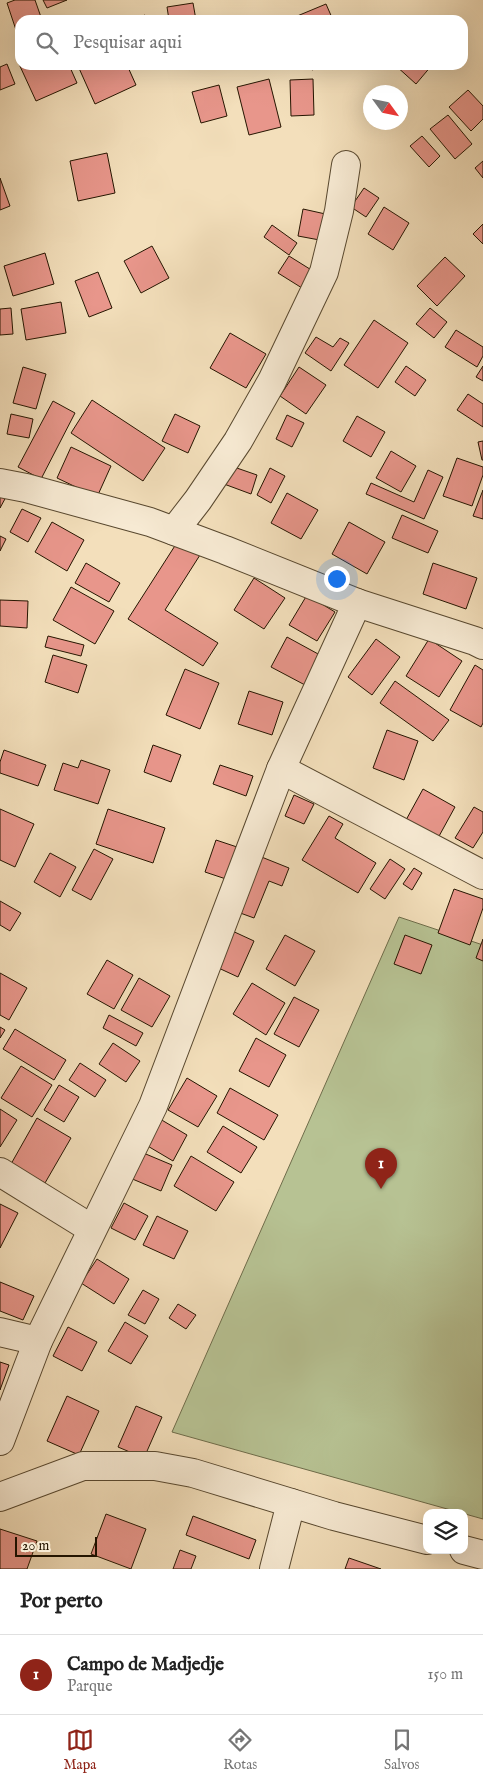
<!DOCTYPE html>
<html lang="pt">
<head>
<meta charset="utf-8">
<style>
  body { margin:0; font-family:"IM FELL English",serif; background:#f6f6f6; color:#222 }
  .controls { position:absolute; right:15px; bottom:15px; display:grid; overflow:hidden; border-radius:10px; box-shadow:0 5px 20px #0002 }
  .controls button { width:45px; height:45px; display:grid; place-items:center; padding:0; border:0; border-bottom:1px solid #e0e0e0; background:#fff; color:#222; font:25px sans-serif }
  .compass { position:absolute; left:363px; top:85px; width:45px; height:45px; border-radius:50%; background:#fff; box-shadow:0 5px 20px #0002; rotate:123deg }
  .scale { position:absolute; left:15px; bottom:12px; width:82px; box-sizing:border-box; padding-left:5px; border:2px solid #251500; border-top:0; font-size:14px; line-height:18px; white-space:nowrap; color:#251500; -webkit-text-stroke:4px #f7ead3; paint-order:stroke }
  .you { position:absolute; left:336px; top:578px; width:18px; height:18px; margin:-12px; border:4px solid #fff; border-radius:50%; background:#1a73e8; box-shadow:0 0 0 8px #1a73e833 }
  .badge { display:grid; place-items:center; width:32px; height:32px; border-radius:50%; background:#8f2418; color:#fff; font-size:16px; font-weight:700 }
  .pin { position:absolute; translate:-50% -41px; filter:drop-shadow(0 1px 2px #0008) }
  .pin::after { content:''; position:absolute; top:26px; width:18px; height:15px; background:inherit; clip-path:polygon(0 0,100% 0,50% 100%) }
  .list { margin:0; padding:0; list-style:none }
  h2 { display:flex; justify-content:space-between; align-items:center; height:65px; margin:0; padding:0 20px; font-size:21px }
  h2 small { font-size:16px; font-weight:400; color:#767676 }
  .list li { display:grid; grid-template-columns:32px 1fr auto; gap:15px; align-items:center; box-sizing:border-box; height:80px; padding:0 20px; border-top:1px solid #e0e0e0 }
  .list b { display:block; font-size:19px; white-space:nowrap }
  .list p { margin:0; font-size:16px; white-space:nowrap; color:#767676 }
  .list em { font-size:16px; font-style:normal; color:#767676 }
  .icon { flex:none; width:28px; height:28px; fill:none; stroke:currentColor; stroke-width:2; stroke-linecap:round; stroke-linejoin:round }
  .map { position:relative; flex:none; width:483px; height:1569px; overflow:hidden }
  .search { position:absolute; background:#fff; box-shadow:0 5px 20px #0002; left:15px; right:15px; top:15px; height:55px; display:flex; align-items:center; gap:12px; box-sizing:border-box; padding:0 18px; border-radius:15px; color:#767676; font-size:19px }
  .sheet { height:145px; background:#fff }
  nav { display:flex; justify-content:space-around; align-items:center; box-sizing:border-box; height:70px; border-top:1px solid #e0e0e0; background:#fff; font-size:14px; color:#767676 }
  nav a { display:grid; justify-items:center; gap:2px }
  nav .on { color:#8f2418 }
  .map>svg:first-child { display:block }
</style>
</head>
<body>
<div class="map">
<svg width="483" height="1569" viewBox="0 0 483 1569">
  <rect width="100%" height="100%" fill="#f3dfbb"/>
  <filter id="stains"><feTurbulence type="fractalNoise" baseFrequency=".004" numOctaves="4"/><feColorMatrix values="0 0 0 0 .2 0 0 0 0 .09 0 0 0 0 .02 0 0 0 .5 -.17"/></filter>
  <radialGradient id="worn" r=".72"><stop offset=".6" stop-color="#630" stop-opacity="0"/><stop offset="1" stop-color="#630" stop-opacity=".3"/></radialGradient>
  <!-- green -->
  <path fill="#b7c293" stroke="#6e6c4a" d="M399,917l84,28v574l-311,-87z"/>
  <!-- building -->
  <g fill="#e8968b" stroke="#251500">
    <path d="M15,0h20l7,20h-22v9l-4,1 -9,-27z"/>
    <path d="M43,0h24l-20,8z"/>
    <path d="M193,3l3,17h-27l-2,-13z"/>
    <path d="M326,4l7,16h-43v-1z"/>
    <path d="M145,15l1,5h-13z"/>
    <path d="M7,64l8,20 -15,6v-23z"/>
    <path d="M19,64l50,1 8,18 -41,18z"/>
    <path d="M80,65h47l9,20 -41,19 -17,-38z"/>
    <path d="M310,65h14l-12,5z"/>
    <path d="M395,65h37l-16,19z"/>
    <path d="M269,79l12,48 -32,8 -12,-48z"/>
    <path d="M313,79l1,36 -23,1 -1,-36z"/>
    <path d="M219,85l8,31 -26,7 -9,-31z"/>
    <path d="M468,90l15,16v13l-12,12 -22,-24z"/>
    <path d="M448,115l24,29 -17,15 -25,-30z"/>
    <path d="M422,136l18,20 -11,11 -19,-21z"/>
    <path d="M107,153l8,40 -37,8 -8,-40z"/>
    <path d="M483,161v17l-8,-10z"/>
    <path d="M0,178l10,28 -10,4z"/>
    <path d="M364,188l15,10 -13,19 -15,-10z"/>
    <path d="M384,207l25,16 -16,27 -25,-16z"/>
    <path d="M303,209l27,6 -5,26 -27,-5z"/>
    <path d="M483,224v20l-10,-10z"/>
    <path d="M272,225l25,18 -8,12 -25,-18z"/>
    <path d="M152,246l17,32 -28,15 -17,-32z"/>
    <path d="M45,253l9,31 -41,12 -9,-30z"/>
    <path d="M289,256l24,15 -11,17 -24,-15z"/>
    <path d="M445,257l20,19 -28,30 -20,-20z"/>
    <path d="M98,272l14,36 -23,9 -14,-36z"/>
    <path d="M61,302l5,31 -40,7 -5,-31z"/>
    <path d="M11,308l2,26 -13,1v-26z"/>
    <path d="M430,308l17,14 -13,16 -18,-14z"/>
    <path d="M374,320l34,23 -30,45 -34,-23z"/>
    <path d="M456,330l27,17v9l-6,11 -32,-20z"/>
    <path d="M230,333l36,21 -20,34 -36,-20z"/>
    <path d="M316,337l17,10 7,-9 9,5 -18,28 -26,-18z"/>
    <path d="M406,366l20,14 -11,16 -20,-14z"/>
    <path d="M483,366v15l-7,-4z"/>
    <path d="M23,367l23,7 -10,35 -23,-6z"/>
    <path d="M299,367l27,18 -20,29 -26,-18z"/>
    <path d="M468,394l15,10v23l-26,-17z"/>
    <path d="M92,400l73,48 -22,33 -72,-48z"/>
    <path d="M53,401l22,12 -34,66 -23,-12z"/>
    <path d="M11,414l22,5 -4,19 -22,-4z"/>
    <path d="M175,414l25,12 -12,27 -26,-12z"/>
    <path d="M287,415l17,8 -12,24 -16,-8z"/>
    <path d="M357,416l28,16 -14,25 -28,-16z"/>
    <path d="M483,441v19h-1l-4,-18z"/>
    <path d="M71,447l40,19 -14,31 -40,-19z"/>
    <path d="M391,451l25,15 -15,26 -25,-14z"/>
    <path d="M457,458l26,9v8l-11,31 -29,-10z"/>
    <path d="M231,466l26,9 -6,19 -27,-10z"/>
    <path d="M270,468l15,8 -14,27 -14,-8z"/>
    <path d="M428,470l15,7 -19,42 -58,-25 5,-11 43,19z"/>
    <path d="M483,490v29l-10,-3z"/>
    <path d="M287,493l31,17 -17,29 -30,-16z"/>
    <path d="M0,494l6,3 -6,11z"/>
    <path d="M22,509l19,9 -13,24 -18,-10z"/>
    <path d="M402,515l36,16 -10,22 -36,-15z"/>
    <path d="M52,522l32,18 -17,31 -32,-19z"/>
    <path d="M349,522l36,20 -18,32 -35,-20z"/>
    <path d="M0,536l6,3 -6,12z"/>
    <path d="M178,541l22,14 -35,55 53,33 -15,23 -75,-47z"/>
    <path d="M86,563l34,20 -11,19 -34,-19z"/>
    <path d="M433,563l44,15 -11,31 -43,-15z"/>
    <path d="M254,578l31,20 -21,31 -30,-19z"/>
    <path d="M71,587l43,24 -19,33 -42,-24z"/>
    <path d="M307,595l28,17 -18,29 -28,-16z"/>
    <path d="M0,600l28,1 -1,27 -27,-2z"/>
    <path d="M48,636l36,9 -3,11 -36,-9z"/>
    <path d="M287,637l33,18 -15,30 -34,-18z"/>
    <path d="M376,639l24,18 -28,38 -24,-18z"/>
    <path d="M429,639l33,22 -23,36 -33,-21z"/>
    <path d="M53,655l34,10 -9,28 -33,-11z"/>
    <path d="M475,665l8,5v53l-2,4 -31,-17z"/>
    <path d="M185,669l34,14 -19,46 -34,-14z"/>
    <path d="M395,681l54,39 -16,21 -53,-38z"/>
    <path d="M249,691l34,11 -11,33 -34,-11z"/>
    <path d="M387,730l31,11 -14,39 -31,-12z"/>
    <path d="M153,745l28,10 -10,27 -27,-10z"/>
    <path d="M4,750l42,15 -8,21 -38,-13v-11z"/>
    <path d="M81,760l29,10 -12,34 -44,-14 9,-27 15,5z"/>
    <path d="M220,765l33,11 -7,20 -33,-12z"/>
    <path d="M423,789l32,18 -17,31 -32,-18z"/>
    <path d="M294,795l20,9 -10,20 -19,-8z"/>
    <path d="M474,807l9,5v20l-10,16 -18,-10z"/>
    <path d="M0,809l34,15 -19,43 -15,-7z"/>
    <path d="M108,809l57,19 -12,35 -57,-19z"/>
    <path d="M329,816l14,8 -8,14 41,25 -18,30 -56,-33z"/>
    <path d="M216,840l21,7 -11,32 -21,-7z"/>
    <path d="M94,849l19,10 -22,41 -19,-10z"/>
    <path d="M50,853l26,14 -16,30 -26,-15z"/>
    <path d="M254,854l35,14 -7,18 -13,-5 -15,37 -22,-8z"/>
    <path d="M390,859l15,10 -20,30 -15,-10z"/>
    <path d="M414,868l8,5 -10,17 -9,-6z"/>
    <path d="M454,889l29,10v9l-13,37 -32,-12z"/>
    <path d="M0,901l21,12 -11,18 -10,-6z"/>
    <path d="M228,929l26,12 -16,36 -26,-12z"/>
    <path d="M285,935l30,16 -20,35 -29,-17z"/>
    <path d="M405,935l27,10 -11,29 -27,-10z"/>
    <path d="M483,939v22l-7,-3z"/>
    <path d="M107,960l26,15 -19,34 -27,-15z"/>
    <path d="M0,973l27,15 -18,32 -9,-5z"/>
    <path d="M139,978l31,18 -18,31 -31,-17z"/>
    <path d="M252,983l33,20 -19,32 -33,-21z"/>
    <path d="M294,997l25,13 -20,37 -25,-13z"/>
    <path d="M109,1015l34,18 -7,13 -33,-18z"/>
    <path d="M0,1027l5,3 -5,8z"/>
    <path d="M15,1029l51,31 -12,20 -51,-31z"/>
    <path d="M256,1038l30,17 -17,32 -30,-16z"/>
    <path d="M113,1043l27,18 -14,21 -27,-18z"/>
    <path d="M80,1063l26,17 -11,17 -26,-17z"/>
    <path d="M21,1066l31,19 -20,32 -31,-19z"/>
    <path d="M187,1078l30,18 -19,31 -30,-17z"/>
    <path d="M59,1085l20,12 -15,25 -20,-12z"/>
    <path d="M230,1088l48,27 -14,25 -47,-27z"/>
    <path d="M0,1109l17,11 -17,27z"/>
    <path d="M37,1118l34,20 -26,45 -34,-19z"/>
    <path d="M160,1119l27,16 -14,26 -27,-16z"/>
    <path d="M223,1126l34,21 -16,26 -34,-21z"/>
    <path d="M141,1152l31,13 -11,26 -31,-13z"/>
    <path d="M191,1156l43,26 -18,29 -42,-25z"/>
    <path d="M124,1203l24,13 -13,24 -24,-12z"/>
    <path d="M0,1204l18,9 -18,35z"/>
    <path d="M157,1216l31,15 -14,28 -31,-14z"/>
    <path d="M97,1259l32,20 -15,25 -33,-21z"/>
    <path d="M0,1282l34,14 -11,24 -23,-9z"/>
    <path d="M143,1290l16,9 -14,25 -17,-9z"/>
    <path d="M178,1304l18,11 -10,14 -17,-11z"/>
    <path d="M125,1322l23,14 -17,28 -23,-13z"/>
    <path d="M68,1327l29,15 -15,29 -29,-15z"/>
    <path d="M0,1362l9,3 -9,25z"/>
    <path d="M67,1396l32,15 -20,44 -32,-14z"/>
    <path d="M136,1406l26,11 -18,41 -26,-11z"/>
    <path d="M106,1514l40,15 -15,40 -40,-15z"/>
    <path d="M193,1516l63,24 -7,19 -63,-24z"/>
    <path d="M0,1529l37,12 -10,28h-27z"/>
    <path d="M180,1550l16,6 -5,13h-18z"/>
    <path d="M349,1558l32,11h-36z"/>
  </g>
  <g fill="none" stroke-linecap="round" stroke-linejoin="round">
    <!-- minor casing -->
    <g stroke="#58482f" stroke-width="30">
      <g id="minor">
        <path d="M0,483l26,5 124,34 75,28 132,53 118,38 8,4"/>
        <path d="M174,531l24,-31 40,-59 34,-60 52,-109 15,-61 7,-46"/>
        <path d="M281,769l202,106"/>
        <path d="M0,1172l92,57"/>
        <path d="M0,1332l38,9"/>
        <path d="M0,1441l38,-100 115,-235 128,-337 76,-166"/>
        <path d="M0,1497l83,-31h72l38,7 141,43 93,24"/>
        <path d="M464,1550l19,5"/>
        <path d="M274,1569l17,-66"/>
      </g>
    </g>
    <!-- minor -->
    <use href="#minor" stroke="#f7ead3" stroke-width="28"/>
  </g>
  <rect width="100%" height="100%" filter="url(#stains)"/>
  <rect width="100%" height="100%" fill="url(#worn)"/>
</svg>
<div class="controls">
<button><svg class="icon" aria-label="layers" viewBox="0 0 24 24"><path d="M12 4l9 5-9 5-9-5zM3 14l9 5 9-5"/></svg></button>
</div>
<svg class="compass" viewBox="-18 -18 36 36"><path d="M0-13l5 13h-10z" fill="#e53935"/><path d="M0 13l5-13h-10z" fill="#767676"/></svg>
<div class="scale">20 m</div>
<div class="you"></div>
<div class="pin badge" style="left:381px;top:1189px">1</div>
<div class="search"><svg class="icon" aria-label="search" viewBox="0 0 24 24"><circle cx="10" cy="10" r="6"/><path d="M15 15l6 6"/></svg>Pesquisar aqui</div>
</div>
<section class="sheet">
<h2>Por perto<small></small></h2>
<ul class="list">
<li><span class="badge">1</span><div><b>Campo de Madjedje</b><p>Parque</p></div><em>150 m</em></li>
</ul>
</section>
<nav>
<a class="on"><svg class="icon" aria-label="map" viewBox="0 0 24 24"><path d="M3 6l6-2 6 2 6-2v14l-6 2-6-2-6 2zM9 4v14M15 6v14"/></svg>Mapa</a>
<a><svg class="icon" aria-label="directions" viewBox="0 0 24 24"><path d="M12 3l9 9-9 9-9-9zM9 14v-3h6M13 9l2 2-2 2"/></svg>Rotas</a>
<a><svg class="icon" aria-label="saved" viewBox="0 0 24 24"><path d="M7 4h10v16l-5-4-5 4z"/></svg>Salvos</a>
</nav>
</body>
</html>
